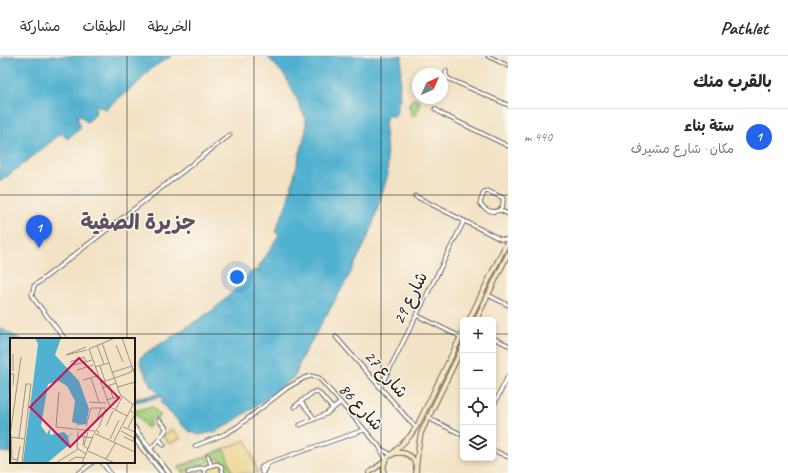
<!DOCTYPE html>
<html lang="ar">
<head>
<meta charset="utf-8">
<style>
  body { margin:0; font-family:Caveat,"Playpen Sans Arabic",sans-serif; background:#f7f7f7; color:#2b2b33; direction:rtl }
  .controls { position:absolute; right:12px; bottom:12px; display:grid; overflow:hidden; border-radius:6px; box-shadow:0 2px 6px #0003 }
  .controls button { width:36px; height:36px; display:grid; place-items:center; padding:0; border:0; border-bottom:1px solid #e1e1e2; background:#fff; color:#2b2b33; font:20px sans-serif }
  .compass { position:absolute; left:412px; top:12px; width:36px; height:36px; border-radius:50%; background:#fff; box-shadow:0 2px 6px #0003; rotate:45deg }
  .you { position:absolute; left:237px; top:221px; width:14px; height:14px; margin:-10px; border:3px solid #fff; border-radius:50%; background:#1a73e8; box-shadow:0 0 0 6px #1a73e833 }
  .badge { display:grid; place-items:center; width:26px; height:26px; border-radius:50%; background:#2563eb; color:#fff; font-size:13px; font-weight:700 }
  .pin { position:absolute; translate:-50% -33px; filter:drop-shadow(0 1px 2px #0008) }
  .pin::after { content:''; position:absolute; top:21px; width:14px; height:12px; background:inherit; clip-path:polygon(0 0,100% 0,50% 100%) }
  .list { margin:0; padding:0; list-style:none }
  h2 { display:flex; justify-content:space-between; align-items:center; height:52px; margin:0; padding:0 16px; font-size:17px }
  h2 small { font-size:13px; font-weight:400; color:#7c7c81 }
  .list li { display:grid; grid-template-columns:26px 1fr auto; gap:12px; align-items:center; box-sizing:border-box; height:56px; padding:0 16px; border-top:1px solid #e1e1e2 }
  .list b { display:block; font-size:15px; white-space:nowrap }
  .list p { margin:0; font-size:13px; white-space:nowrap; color:#7c7c81 }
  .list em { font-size:13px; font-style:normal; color:#7c7c81 }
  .icon { flex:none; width:22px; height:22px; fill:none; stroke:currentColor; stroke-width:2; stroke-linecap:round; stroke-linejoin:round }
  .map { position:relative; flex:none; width:508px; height:417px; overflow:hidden; direction:ltr }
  header { display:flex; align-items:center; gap:24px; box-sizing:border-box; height:56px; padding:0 20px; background:#fff; border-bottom:1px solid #e1e1e2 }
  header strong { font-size:19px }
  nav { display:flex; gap:22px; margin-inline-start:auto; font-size:14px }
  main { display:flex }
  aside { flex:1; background:#fff }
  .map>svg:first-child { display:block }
</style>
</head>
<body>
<header>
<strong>Pathlet</strong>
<nav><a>الخريطة</a><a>الطبقات</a><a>مشاركة</a></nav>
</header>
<main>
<aside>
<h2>بالقرب منك<small></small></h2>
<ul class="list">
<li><span class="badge">1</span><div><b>ستة بناء</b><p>مكان · شارع مشيرف</p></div><em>440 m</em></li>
</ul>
</aside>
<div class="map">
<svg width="508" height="417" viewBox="0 0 508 417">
  <rect width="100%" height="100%" fill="#fbf7ec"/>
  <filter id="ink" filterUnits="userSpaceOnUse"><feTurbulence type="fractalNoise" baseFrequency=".025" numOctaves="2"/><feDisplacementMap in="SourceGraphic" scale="8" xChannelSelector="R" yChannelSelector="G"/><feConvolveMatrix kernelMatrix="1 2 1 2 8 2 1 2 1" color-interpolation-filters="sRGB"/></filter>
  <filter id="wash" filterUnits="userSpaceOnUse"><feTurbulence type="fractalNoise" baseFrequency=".012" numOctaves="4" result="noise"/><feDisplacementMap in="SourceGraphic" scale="16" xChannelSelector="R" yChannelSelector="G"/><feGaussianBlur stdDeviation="0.9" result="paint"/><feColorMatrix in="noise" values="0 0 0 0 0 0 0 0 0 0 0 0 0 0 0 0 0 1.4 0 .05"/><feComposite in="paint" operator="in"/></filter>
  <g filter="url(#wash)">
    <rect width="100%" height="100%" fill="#f3e2c5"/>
    <!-- green -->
    <g fill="#a3d17e" stroke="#60764d">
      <path d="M413,43l6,2v5l-2,8 -5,2c-2,-6 -6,-13 1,-17z"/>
      <path d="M152,350l9,10 -5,3 -1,-2 -6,4 2,4 -4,3 -13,-17z"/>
      <path d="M224,393l9,24h-8l-5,-15 -7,3 -3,-7z"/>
      <path d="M208,399l1,7 -27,10 -3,-3 1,-2z"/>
    </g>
    <!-- sand -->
    <g fill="#eeda9e" stroke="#857b5d" fill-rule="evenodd">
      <path d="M172,373l9,9 -12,6 -6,-8z"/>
      <path d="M246,384l1,1 11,32h-25l-9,-24 -14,5 3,7 7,-3 5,15h-21l-2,-4 -3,1 1,3h-5l3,-1 -1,-2 -6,3h-9l-3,-4 1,-3zM207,400l2,6 -27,10 -3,-3 1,-2z"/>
    </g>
    <!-- water -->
    <g fill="#51b1d0" stroke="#366676">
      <path d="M6,0h166c-12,7 -25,13 -32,25l-34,28 -8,-3 -1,-2 -1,1 -1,10 -8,7 -8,-7 -2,1 4,12 -14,11 -5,-6 -62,49v-122z"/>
      <path d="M267,0h135l-3,40 2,2 -2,2 -3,14 -2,2h-6l-2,2 -1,11 3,45 -18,59 -22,45 -47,81 -6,17 -22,18 -42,29 -14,8 -17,4 -12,-4 -21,-21 -6,-9 2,-1 -1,-3 -28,5v-3l25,-5 -7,-7 -12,-24 1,-6 6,-5 15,-9 51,-33 20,-18 16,-18 6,-4 5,2 -3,-4 5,-6 2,1 -1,-2 16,-26 -4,-3 12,-29 19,-73v-10l-12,-27 -9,-17z"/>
      <path d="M0,272l20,11h-9v114l-11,-1z"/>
    </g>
  </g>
  <g filter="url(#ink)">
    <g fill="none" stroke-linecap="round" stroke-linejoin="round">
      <!-- minor casing -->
      <g stroke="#676157" stroke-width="5">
        <g id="minor">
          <path d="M488,0l20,10"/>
          <path d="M446,15v5l3,3 59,26"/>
          <path d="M435,53l7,5 66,32"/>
          <path d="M488,135l15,7c2,17 -16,17 -23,5l4,-11z"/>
          <path d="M415,140l85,43 8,1"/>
          <path d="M500,154l8,4"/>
          <path d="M488,239l20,10"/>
          <path d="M416,259l45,22"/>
          <path d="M336,281l80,91"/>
          <path d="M493,282l15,7"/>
          <path d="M65,283l-32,-41 -1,-4 2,-8 196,-151"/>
          <path d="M380,332l84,-167"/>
          <path d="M301,346l14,17"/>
          <path d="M294,351l18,-14 4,-2 4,3 13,15"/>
          <path d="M493,351l15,-31"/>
          <path d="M429,360l5,5 29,14"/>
          <path d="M300,369l26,-11 14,-11"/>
          <path d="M134,371l4,6"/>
          <path d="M159,383l5,6"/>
          <path d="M195,390l30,-12 12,-7 50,-39 17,-10 7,-2 8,2 60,68 7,14"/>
          <path d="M150,393l7,-7 9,-12v-2l-7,-8"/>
          <path d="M381,393l11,6"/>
          <path d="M493,394l15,7"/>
          <path d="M208,400l3,9"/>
          <path d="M102,406l8,11"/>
          <path d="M79,417l14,-11"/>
          <path d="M188,417l12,-5 5,1"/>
          <path d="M205,417l-1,-3 2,-3 11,-3 4,2 2,7"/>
          <path d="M262,417l-1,-5 4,-4 99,-34"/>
          <path d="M263,417l2,-5 3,-4"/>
        </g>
      </g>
      <!-- tertiary casing -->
      <g stroke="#676157" stroke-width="5.5">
        <g id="tertiary">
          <path d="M134,375l4,2 31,40"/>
          <path d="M134,382l28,35"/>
        </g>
      </g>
      <!-- secondary casing -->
      <g stroke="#676157" stroke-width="6">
        <g id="secondary">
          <path d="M469,264l39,-80"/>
          <path d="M476,264l32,-66"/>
          <path d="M392,398l18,-18 8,-12 45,-92"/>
          <path d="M416,412l3,-25 2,-10 42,-87"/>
          <path d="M369,417l16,-12"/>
          <path d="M384,417c-5,-27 36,-27 32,0"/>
        </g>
      </g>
      <!-- minor -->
      <use href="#minor" stroke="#fff" stroke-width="3"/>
      <!-- tertiary -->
      <use href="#tertiary" stroke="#fff" stroke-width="3.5"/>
      <!-- secondary -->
      <use href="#secondary" stroke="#f9e7c3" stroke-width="4"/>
    </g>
  </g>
  <!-- grid -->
  <path fill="none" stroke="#1c1c1c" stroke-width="1" stroke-opacity="0.55" d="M127,0v283M254,0v417M381,0v417M0,139h508M0,278h463M493,278h15M127,406v11"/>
  <g text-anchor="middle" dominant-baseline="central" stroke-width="3" stroke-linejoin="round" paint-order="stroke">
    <!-- street labels -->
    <g font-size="17" fill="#1c1c1c" stroke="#fbf7ec">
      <text transform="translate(410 242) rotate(-63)">شارع 29</text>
      <text transform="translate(386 318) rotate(49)">شارع 27</text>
      <text transform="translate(361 351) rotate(48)">شارع 86</text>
    </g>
    <!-- district labels -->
    <g font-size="21" font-weight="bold" fill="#615061" stroke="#fbf7ec">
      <text x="138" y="166">جزيرة الصفية</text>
    </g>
  </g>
  <!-- overview -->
  <g transform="translate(10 282)">
    <rect width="125" height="125" fill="#f3e2c5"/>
    <path d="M25,0h26l-6,17 24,26 10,28 -3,15 -8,1 -3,3 3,-4 -6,-2 3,-21 -8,-15 -8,-5 -11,3 -7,42 6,8 3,-6v7l14,-3 4,4 6,-5 -6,6 2,7 -23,19h-24l15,-119z" fill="#51b1d0"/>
    <path fill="none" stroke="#9d9381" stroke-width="1" d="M112,0l13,37M92,5l18,51 13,11M87,7l7,19M106,7l7,17M76,9l-20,8 21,-5M79,11l21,58M79,11l26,-11M3,16v17M60,24l14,-5 2,5M64,27l18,-5M90,28l5,15M85,29l14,-4M67,32l16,-5M103,34l19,-6M0,36h4l-1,11M81,40l8,24M105,40l16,-6 2,-4M73,42l14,-4M90,45l14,-5M0,47v23M99,47l4,13M108,49l17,-5M92,50l14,-5M49,54l-3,35 38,4M96,62l15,-4M79,64l17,1M100,69l17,9M105,73l7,-14M86,84l5,-14M76,88l5,-18h15M96,88l7,-15M113,89l12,5M118,90l7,-14 -4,-3M86,92l3,2 -2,3 -3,-3 5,-5 7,-18M68,93l-1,17 9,6M111,93l13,7 -1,3M1,96l1,25 6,1M88,97l37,17M0,98l11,-79M68,98l15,2M1,99l14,2M74,99l-1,8 5,4M114,99l11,5M9,100l7,-54h5l-9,79M100,101l9,-19M104,103l21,-40M74,107l4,-13M78,113l27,12M96,121l10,-17M59,123l7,-4 8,1M7,125l3,-17M46,125l22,-14M72,125l12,-29"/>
    <path fill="#c2185b" fill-opacity="0.15" stroke="#c2185b" stroke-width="2" d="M69,20l40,40 -49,49 -40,-40z"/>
    <rect width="125" height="125" fill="none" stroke="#1c1c1c" stroke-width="2"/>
  </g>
</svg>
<div class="controls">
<button>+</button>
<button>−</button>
<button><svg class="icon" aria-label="locate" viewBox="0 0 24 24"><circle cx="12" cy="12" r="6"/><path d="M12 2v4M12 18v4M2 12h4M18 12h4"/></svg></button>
<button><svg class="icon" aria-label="layers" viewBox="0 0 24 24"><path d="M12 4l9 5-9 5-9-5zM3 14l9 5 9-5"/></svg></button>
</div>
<svg class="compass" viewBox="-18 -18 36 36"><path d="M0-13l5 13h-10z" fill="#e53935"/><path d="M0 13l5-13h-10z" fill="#7c7c81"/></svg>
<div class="you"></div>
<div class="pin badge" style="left:39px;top:192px">1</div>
</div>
</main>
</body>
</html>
